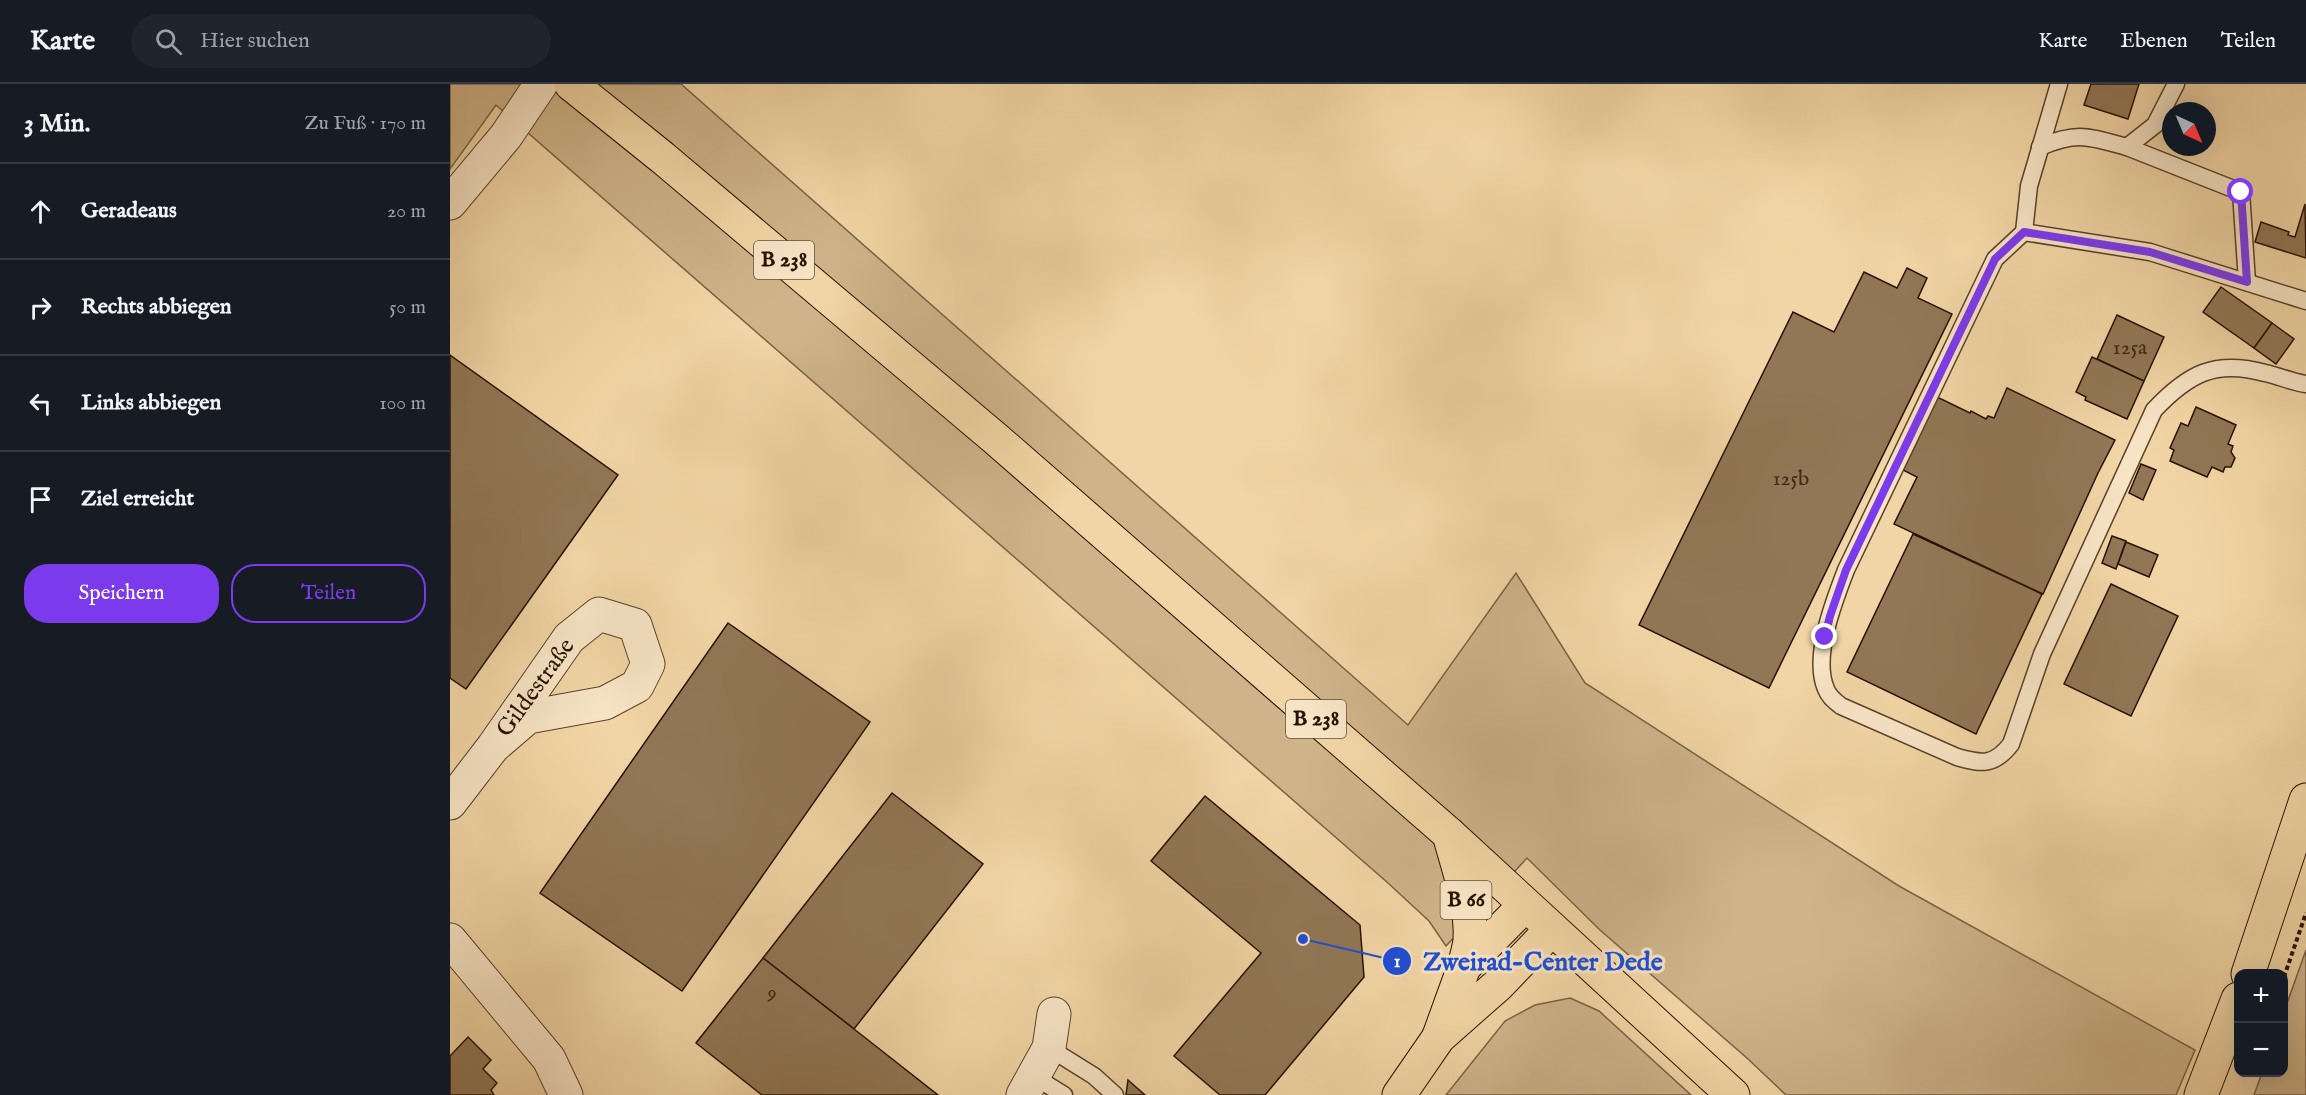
<!DOCTYPE html>
<html lang="de">
<head>
<meta charset="utf-8">
<style>
  body { margin:0; font-family:"IM FELL English",serif; background:#20242c; color:#f1f3f6 }
  .controls { position:absolute; right:18px; bottom:18px; display:grid; overflow:hidden; border-radius:12px; box-shadow:0 6px 24px #0002 }
  .controls button { width:54px; height:54px; display:grid; place-items:center; padding:0; border:0; border-bottom:2px solid #363941; background:#171b24; color:#f1f3f6; font:30px sans-serif }
  .compass { position:absolute; left:1712px; top:18px; width:54px; height:54px; border-radius:50%; background:#171b24; box-shadow:0 6px 24px #0002; rotate:136deg }
  .stop { position:absolute; width:18px; height:18px; margin:-14px; border:4px solid #7c3aed; border-radius:50%; background:#fff }
  .stop.end { background:#7c3aed; border-color:#fff; box-shadow:0 2px 6px #0008 }
  .list { margin:0; padding:0; list-style:none }
  h2 { display:flex; justify-content:space-between; align-items:center; height:78px; margin:0; padding:0 24px; font-size:26px }
  h2 small { font-size:20px; font-weight:400; color:#9ea1a6 }
  .list li { display:grid; grid-template-columns:39px 1fr auto; gap:18px; align-items:center; box-sizing:border-box; height:96px; padding:0 24px; border-top:2px solid #363941 }
  .list b { display:block; font-size:22px; white-space:nowrap }
  .list em { font-size:20px; font-style:normal; color:#9ea1a6 }
  .actions { display:flex; gap:12px; padding:18px 24px }
  .actions a { flex:1; padding:14px 0; border:2px solid #7c3aed; border-radius:24px; text-align:center; font-size:21px; color:#7c3aed }
  .actions .main { background:#7c3aed; color:#fff }
  .icon { flex:none; width:33px; height:33px; fill:none; stroke:currentColor; stroke-width:2; stroke-linecap:round; stroke-linejoin:round }
  .map { position:relative; flex:none; width:1856px; height:1011px; overflow:hidden }
  header { display:flex; align-items:center; gap:36px; box-sizing:border-box; height:84px; padding:0 30px; background:#171b24; border-bottom:2px solid #363941 }
  header strong { font-size:28px }
  nav { display:flex; gap:33px; margin-inline-start:auto; font-size:21px }
  .search { width:420px; height:54px; background:#20242c; display:flex; align-items:center; gap:15px; box-sizing:border-box; padding:0 21px; border-radius:33px; color:#9ea1a6; font-size:22px }
  main { display:flex }
  aside { flex:1; background:#171b24 }
  .map>svg:first-child { display:block }
</style>
</head>
<body>
<header>
<strong>Karte</strong>
<div class="search"><svg class="icon" aria-label="search" viewBox="0 0 24 24"><circle cx="10" cy="10" r="6"/><path d="M15 15l6 6"/></svg>Hier suchen</div>
<nav><a>Karte</a><a>Ebenen</a><a>Teilen</a></nav>
</header>
<main>
<aside>
<h2>3 Min.<small>Zu Fuß · 170 m</small></h2>
<ul class="list">
<li><svg class="icon" aria-label="ahead" viewBox="0 0 24 24"><path d="M12 20V5M6 11l6-6 6 6"/></svg><div><b>Geradeaus</b></div><em>20 m</em></li>
<li><svg class="icon" aria-label="right" viewBox="0 0 24 24"><path d="M7 20v-9h11M14 6l5 5-5 5"/></svg><div><b>Rechts abbiegen</b></div><em>50 m</em></li>
<li><svg class="icon" aria-label="left" viewBox="0 0 24 24"><path d="M17 20v-9H6M10 6l-5 5 5 5"/></svg><div><b>Links abbiegen</b></div><em>100 m</em></li>
<li><svg class="icon" aria-label="arrive" viewBox="0 0 24 24"><path d="M6 21V4h12l-3 4 3 4H6"/></svg><div><b>Ziel erreicht</b></div></li>
</ul>
<div class="actions"><a class="main">Speichern</a><a>Teilen</a></div>
</aside>
<div class="map">
<svg width="1856" height="1011" viewBox="0 0 1856 1011">
  <rect width="100%" height="100%" fill="#f2d5a6"/>
  <filter id="stains"><feTurbulence type="fractalNoise" baseFrequency=".00333" numOctaves="4"/><feColorMatrix values="0 0 0 0 .2 0 0 0 0 .09 0 0 0 0 .02 0 0 0 .5 -.17"/></filter>
  <radialGradient id="worn" r=".72"><stop offset=".6" stop-color="#630" stop-opacity="0"/><stop offset="1" stop-color="#630" stop-opacity=".3"/></radialGradient>
  <!-- green -->
  <g fill="#cfb48a" stroke="#7b6245" stroke-width="1.5">
    <path d="M0,0h231l727,641 108,-152 69,110 314,203 296,164 -19,45h-390l-38,-36 -148,-129 -73,-72 -81,88 -17,-25 -41,-38 -892,-778 -46,64z"/>
    <path d="M1856,866v145h-52l8,-22 22,-1v-60z"/>
    <path d="M1120,914l29,13 92,84h-245l59,-74 30,-16z"/>
  </g>
  <!-- building -->
  <g fill="#917756" stroke="#271100" stroke-width="1.5">
    <path d="M1641,0h48l-11,35 -44,-14z"/>
    <path d="M1855,120l1,54 -51,-16 6,-20 28,10 -1,3 7,2z"/>
    <path d="M1457,184l20,10 -9,20 34,16 -183,374 -130,-63 154,-313 41,20 30,-60 33,16z"/>
    <path d="M1771,203l51,36 -18,25 -51,-36z"/>
    <path d="M1667,231l47,22 -20,44 -47,-22z"/>
    <path d="M1822,239l22,16 -18,25 -22,-16z"/>
    <path d="M0,271l168,120 -152,214 -16,-11z"/>
    <path d="M1642,273l52,24 -17,38 -42,-19 1,-3 -10,-5z"/>
    <path d="M1557,304l108,52 -17,33 -55,121 -149,-70 23,-47 -16,-8 34,-73 35,17 1,-2 15,8 2,-3 6,2z"/>
    <path d="M1746,323l40,18 -8,19 5,2 -2,6 4,6 -4,9h-6l-2,5 -11,-5 -5,10 -37,-16 4,-11 -4,-2 11,-25 7,3z"/>
    <path d="M1691,380l15,6 -13,30 -14,-7z"/>
    <path d="M1463,450l129,60 -66,140 -129,-62z"/>
    <path d="M1662,452l14,5 -10,28 -14,-6z"/>
    <path d="M1676,458l32,13 -9,22 -31,-13z"/>
    <path d="M1661,500l67,32 -47,100 -67,-32z"/>
    <path d="M278,539l142,99 -188,269 -142,-98z"/>
    <path d="M442,709l91,71 -129,165 -91,-71z"/>
    <path d="M755,712l155,129 4,52 -99,118h-45l-46,-39 87,-103 -110,-92z"/>
    <path d="M313,874l91,71 84,66h-176l-66,-52z"/>
    <path d="M18,953l23,23 -8,9 14,14 -6,7 3,5h-44v-39z"/>
    <path d="M678,996l17,15h-19z"/>
  </g>
  <g fill="none" stroke-linecap="round" stroke-linejoin="round">
    <!-- lane casing -->
    <g stroke="#5a422a" stroke-width="19">
      <g id="lane">
        <path d="M1609,0l-30,102 -5,46 126,20 156,49"/>
        <path d="M1590,63c39,-16 49,-10 87,0l28,-22 21,-41"/>
        <path d="M1677,63l114,45 6,90"/>
        <path d="M1574,148l-29,27 -149,311c-12,31 -34,87 -20,119 3,8 9,12 15,17l116,51c25,7 37,9 54,-13l31,-90 112,-244c34,-36 61,-51 111,-37 14,3 27,9 41,11"/>
        <path d="M599,964l45,28 21,19"/>
        <path d="M585,993l29,18"/>
      </g>
    </g>
    <!-- street casing -->
    <g stroke="#5a422a" stroke-width="35">
      <g id="street">
        <path d="M0,119l56,-67 35,-52"/>
        <path d="M0,719l43,-56 76,-109 30,-24 36,11 13,39 -11,22 -32,17 -77,14 -35,30"/>
        <path d="M0,856l99,119 17,36"/>
        <path d="M573,1011l26,-47 5,-34"/>
      </g>
    </g>
    <!-- primary casing -->
    <g stroke="#271100" stroke-width="35">
      <g id="primary">
        <path d="M121,0l92,74 333,281 453,395 284,261"/>
        <path d="M999,750c9,34 23,71 21,106 -1,9 -4,18 -6,27"/>
        <path d="M1798,890l58,-174"/>
        <path d="M989,952l25,-69 61,-62"/>
        <path d="M949,1011l40,-58 59,-52 54,-56"/>
        <path d="M1751,1011l37,-96"/>
      </g>
    </g>
    <!-- path -->
    <path stroke="#271100" stroke-width="4" stroke-dasharray="4.5 3" stroke-linecap="butt" d="M1834,893l22,-64"/>
    <!-- lane -->
    <use href="#lane" stroke="#f7e4c5" stroke-width="16"/>
    <!-- street -->
    <use href="#street" stroke="#f7e4c5" stroke-width="33"/>
    <!-- primary -->
    <use href="#primary" stroke="#f2d5a6" stroke-width="33"/>
  </g>
  <g fill="none" stroke-linecap="round" stroke-linejoin="round">
    <!-- route -->
    <path stroke="#7c3aed" stroke-width="8" d="M1375,553l5,-21 16,-46 149,-311 29,-27 126,20 97,30 -6,-90"/>
  </g>
  <g text-anchor="middle" dominant-baseline="central" stroke-width="6" stroke-linejoin="round" paint-order="stroke">
    <!-- number labels -->
    <g font-size="21" fill="#422a16">
      <text x="1680" y="264">125a</text>
      <text x="1341" y="395">125b</text>
      <text x="322" y="909">9</text>
    </g>
    <!-- shield labels -->
    <g fill="#f7e4c5" stroke="#65503b" stroke-width="1.5">
      <rect x="304" y="157" width="60" height="38" rx="4.5"/>
      <rect x="836" y="616" width="60" height="38" rx="4.5"/>
      <rect x="990.5" y="797" width="51" height="38" rx="4.5"/>
    </g>
    <g font-size="22" font-weight="bold" fill="#271100">
      <text x="334" y="176">B 238</text>
      <text x="866" y="635">B 238</text>
      <text x="1016" y="816">B 66</text>
    </g>
    <!-- street labels -->
    <g font-size="24" fill="#271100" stroke="#f7e4c5">
      <text transform="translate(86 604) rotate(-54)">Gildestraße</text>
    </g>
  </g>
  <!-- callouts -->
  <path fill="none" stroke="#1d4ed8" stroke-width="2" d="M853 855L947 877"/>
  <g fill="#1d4ed8" stroke="#f7e4c5" stroke-width="2">
    <circle cx="853" cy="855" r="6"/>
    <circle cx="947" cy="877" r="15"/>
  </g>
  <g font-size="18" text-anchor="middle" font-weight="bold" fill="#fff">
    <text x="947" y="883">1</text>
  </g>
  <g font-size="26" text-anchor="middle" font-weight="bold" fill="#1d4ed8" stroke="#f7e4c5" stroke-width="6" stroke-linejoin="round" paint-order="stroke">
    <text x="1093" y="886">Zweirad-Center Dede</text>
  </g>
  <rect width="100%" height="100%" filter="url(#stains)"/>
  <rect width="100%" height="100%" fill="url(#worn)"/>
</svg>
<div class="controls">
<button>+</button>
<button>−</button>
</div>
<svg class="compass" viewBox="-18 -18 36 36"><path d="M0-13l5 13h-10z" fill="#e53935"/><path d="M0 13l5-13h-10z" fill="#9ea1a6"/></svg>
<div class="stop" style="left:1791px;top:108px"></div>
<div class="stop end" style="left:1375px;top:553px"></div>
</div>
</main>
</body>
</html>
